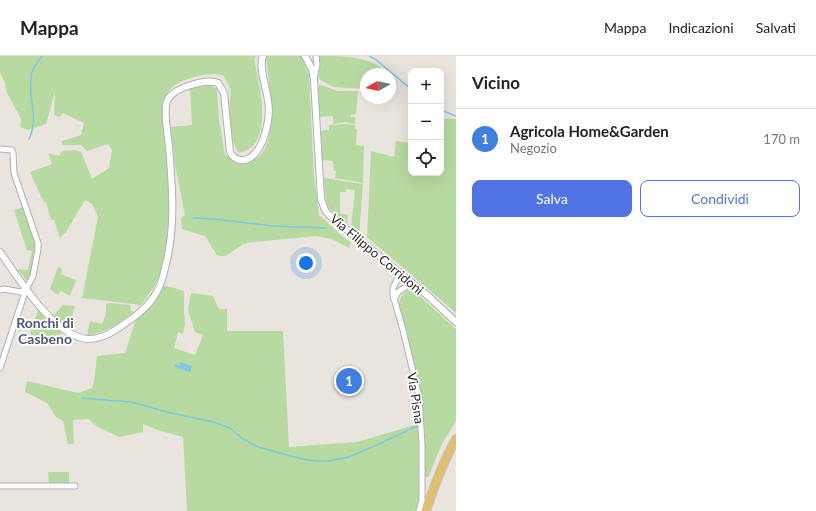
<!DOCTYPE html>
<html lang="it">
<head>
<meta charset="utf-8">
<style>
  body { margin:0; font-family:Lato,sans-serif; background:#f2f2f2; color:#222 }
  .controls { position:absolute; right:12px; top:12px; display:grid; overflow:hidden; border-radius:8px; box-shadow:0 4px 16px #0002 }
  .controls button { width:36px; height:36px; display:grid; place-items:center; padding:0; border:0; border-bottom:1px solid #e0e0e0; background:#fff; color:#222; font:20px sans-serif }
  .compass { position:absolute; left:360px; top:12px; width:36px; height:36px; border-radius:50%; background:#fff; box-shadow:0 4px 16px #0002; rotate:261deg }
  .you { position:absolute; left:306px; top:207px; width:14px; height:14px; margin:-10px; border:3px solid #fff; border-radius:50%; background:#1a73e8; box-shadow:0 0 0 6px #1a73e833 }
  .badge { display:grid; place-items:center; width:26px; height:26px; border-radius:50%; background:#5273e3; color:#fff; font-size:13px; font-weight:700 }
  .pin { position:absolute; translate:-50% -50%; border:2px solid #fff; box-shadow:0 1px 4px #0006 }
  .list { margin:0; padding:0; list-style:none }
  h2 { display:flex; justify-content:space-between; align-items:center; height:52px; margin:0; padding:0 16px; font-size:17px }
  h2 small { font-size:13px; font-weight:400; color:#767676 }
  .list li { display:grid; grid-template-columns:26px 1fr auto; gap:12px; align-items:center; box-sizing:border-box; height:60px; padding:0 16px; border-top:1px solid #e0e0e0 }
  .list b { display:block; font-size:15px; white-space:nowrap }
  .list p { margin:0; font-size:13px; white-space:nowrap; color:#767676 }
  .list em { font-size:13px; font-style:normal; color:#767676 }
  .actions { display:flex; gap:8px; padding:12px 16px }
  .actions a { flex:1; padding:9px 0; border:1px solid #5273e3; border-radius:8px; text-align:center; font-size:14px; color:#5273e3 }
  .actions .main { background:#5273e3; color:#fff }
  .icon { flex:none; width:22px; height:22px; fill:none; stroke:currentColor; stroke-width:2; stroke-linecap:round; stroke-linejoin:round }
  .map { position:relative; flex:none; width:456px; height:455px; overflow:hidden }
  header { display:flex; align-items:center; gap:24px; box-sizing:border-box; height:56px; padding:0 20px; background:#fff; border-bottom:1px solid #e0e0e0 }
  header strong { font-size:19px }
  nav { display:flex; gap:22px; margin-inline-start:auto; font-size:14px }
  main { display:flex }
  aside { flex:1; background:#fff }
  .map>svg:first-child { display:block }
</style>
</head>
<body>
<header>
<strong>Mappa</strong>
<nav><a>Mappa</a><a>Indicazioni</a><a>Salvati</a></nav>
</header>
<main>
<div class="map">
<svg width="456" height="455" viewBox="0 0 456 455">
  <rect width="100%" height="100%" fill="#eae4de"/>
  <!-- green -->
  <g fill="#b7daa1">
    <path d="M0,0h257l-3,3c5,25 22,86 -15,94 -8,-10 -10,-38 -9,-52 0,-3 1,-8 0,-12 -1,-5 -5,-10 -7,-14 -17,-3 -52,4 -58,23 -5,13 -1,35 0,49 3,36 7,72 -1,109 -2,10 -5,22 -10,31 -4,6 -9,12 -13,18l-59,-7 16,-81 -6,-13 -7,-4 -19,32 -6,6 -6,-18h-3l-5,-18 -2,1 -14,-31 22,-8 -4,-11 11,3 3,-5 13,-1 6,2 11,27 17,-11 3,-18 -4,-6 -21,7 -6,-6h-19v-4l19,-6 3,-12 -21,-10 -3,4 -6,-2 1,-23 -9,32 -18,6 -8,-3 1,-7 -2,-5 -12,-22 -2,-10 -5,-10z"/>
    <path d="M266,0h35l8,19 5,101 5,39c11,8 20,21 32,27l-2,6 -17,-9 -16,-3 -63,6 -10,2 -17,12h-5l-4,-1 -12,-19 -23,-7 -1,-10 4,-4 -10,-50 -4,-38 21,-2 -2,-37 17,-5 10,6 2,31 6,35c9,5 17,8 27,5 24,-6 19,-57 17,-76 0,-9 -3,-19 -3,-28z"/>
    <path d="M319,0c25,0 54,0 69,18h-22v15l-33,-2 -14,-8z"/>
    <path d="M319,29l5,1 13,5h21l-2,23 -5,1v2h4v7l-9,-2 -13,2v-8l-14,1 -1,-29z"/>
    <path d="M411,62v55h30v-54h15v194l-89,-76 4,-86 23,6 2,-16 14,2z"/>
    <path d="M345,68l10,1v4h2l-1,16 8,1 -1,37 -28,-5 1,-7h-2l-1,-10 -11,-1 -1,-28 3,-2h5v-5z"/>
    <path d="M324,122l39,6 -4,51 -8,-7 4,-38 -9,-1v3h-6v21l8,2 -1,9 -16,-14 -5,-7z"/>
    <path d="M24,151l13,37 -2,20 -7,18 -11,-13 11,1 4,-19 -5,-1 -13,-40z"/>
    <path d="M58,211l4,2 -1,5 15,6 -6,16 -9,-5 -3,4 -8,-6z"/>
    <path d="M163,230h4l17,5v21l1,13 -2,9 -5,-2 -4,16 21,7 8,-20 -8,-3 -7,-22 3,-17 22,3 6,13h8v22h56l6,116 68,-5 61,-18 2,74 -3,13h-230l-4,-74 -25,-7 -15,-6v8l-24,5 -25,-12 -5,-6 -16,1 1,24h-6l-5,-23 -7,-4 -9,-14 -22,-11 2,-11 51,12 14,-5 2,-6 3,-26 28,-3 11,-34 19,-18z"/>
    <path d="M413,234l43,39v92l-13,21 -15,35h-3l-5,-87 -21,-82c0,-8 2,-12 7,-17z"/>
    <path d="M109,247l21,2 1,6h2v1c-15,13 -26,19 -46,24l3,-15 12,3 4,-10v-10z"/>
    <path d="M63,249l12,1 -6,22 -16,-12z"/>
    <path d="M38,254l15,15 9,6 -5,13 -27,-10z"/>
    <path d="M48,416h21v12l-20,-1z"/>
  </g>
  <!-- water -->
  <path fill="#7dc9df" d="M180,306l12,4 -2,6 -16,-5 1,-3 4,2z"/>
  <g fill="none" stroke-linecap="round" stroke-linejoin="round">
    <!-- stream -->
    <g stroke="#7dc9df" stroke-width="1.5">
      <path d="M369,0l6,3 36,30"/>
      <path d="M441,54l15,6"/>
      <path d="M29,83c11,-22 -3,-44 3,-67 2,-6 7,-11 10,-16"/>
      <path d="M194,162l20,1 60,7 52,2"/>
      <path d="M82,342l49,4 40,11 43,9 16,6 13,11 15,8 44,12 14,2h12l21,-4 28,-12 42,-20"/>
    </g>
    <!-- minor casing -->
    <g stroke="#aeb0b9" stroke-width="7">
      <g id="minor">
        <path d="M314,23l3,-14 -1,-9"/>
        <path d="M0,93l12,1 1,3 1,20 24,70v6l-5,27 -7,13 -26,79"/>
        <path d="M400,218l-7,14v7l10,35 16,67 3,47v56l-3,11"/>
        <path d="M0,234l4,-1 17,3 5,-3"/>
        <path d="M394,243l4,-7 13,-9"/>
        <path d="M0,430h75"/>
      </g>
    </g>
    <!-- tertiary casing -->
    <g stroke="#aeb0b9" stroke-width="8">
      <g id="tertiary">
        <path d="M305,0l7,13 2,11 7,119 4,11 4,5 99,81 28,26"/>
        <path d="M0,196c18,25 55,87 89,87 10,0 19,-4 28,-10 13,-9 27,-18 36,-31 8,-11 10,-22 13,-34 10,-41 6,-77 3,-118 -1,-12 -6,-34 -2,-45 5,-13 40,-23 51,-18l6,10 6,59c3,6 8,9 15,8 19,-5 26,-43 23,-59 -1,-12 -10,-34 -5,-45"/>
      </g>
    </g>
    <!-- primary casing -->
    <g stroke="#c3c3c3" stroke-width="10">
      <path id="primary" d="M426,455c8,-25 17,-49 30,-72"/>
    </g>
    <!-- minor -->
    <use href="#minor" stroke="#fff" stroke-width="5"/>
    <!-- tertiary -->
    <use href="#tertiary" stroke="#fff" stroke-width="6"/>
    <!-- primary -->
    <use href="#primary" stroke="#dfc06e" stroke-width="8"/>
  </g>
  <g text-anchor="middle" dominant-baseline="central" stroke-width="3.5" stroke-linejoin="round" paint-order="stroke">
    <!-- street labels -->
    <g font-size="13" fill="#2a2a2a" stroke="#fff">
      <text transform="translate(377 198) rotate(40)">Via Filippo Corridoni</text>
      <text transform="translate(416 342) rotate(81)">Via Pisna</text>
    </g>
    <!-- neighbourhood labels -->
    <g font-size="14" font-weight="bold" fill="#505875" stroke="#fff">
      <text x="45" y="266">Ronchi di<tspan x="45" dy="16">Casbeno</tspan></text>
    </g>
  </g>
</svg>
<div class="controls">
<button>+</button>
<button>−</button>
<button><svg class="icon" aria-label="locate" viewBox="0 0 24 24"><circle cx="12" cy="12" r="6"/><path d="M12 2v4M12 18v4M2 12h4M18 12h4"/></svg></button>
</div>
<svg class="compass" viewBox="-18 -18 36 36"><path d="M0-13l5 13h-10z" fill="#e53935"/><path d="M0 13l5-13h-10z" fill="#767676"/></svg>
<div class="you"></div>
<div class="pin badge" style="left:349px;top:325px;background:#3f7fe0">1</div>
</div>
<aside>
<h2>Vicino<small></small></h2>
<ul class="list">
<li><span class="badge" style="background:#3f7fe0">1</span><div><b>Agricola Home&amp;Garden</b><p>Negozio</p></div><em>170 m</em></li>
</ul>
<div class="actions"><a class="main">Salva</a><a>Condividi</a></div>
</aside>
</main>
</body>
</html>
